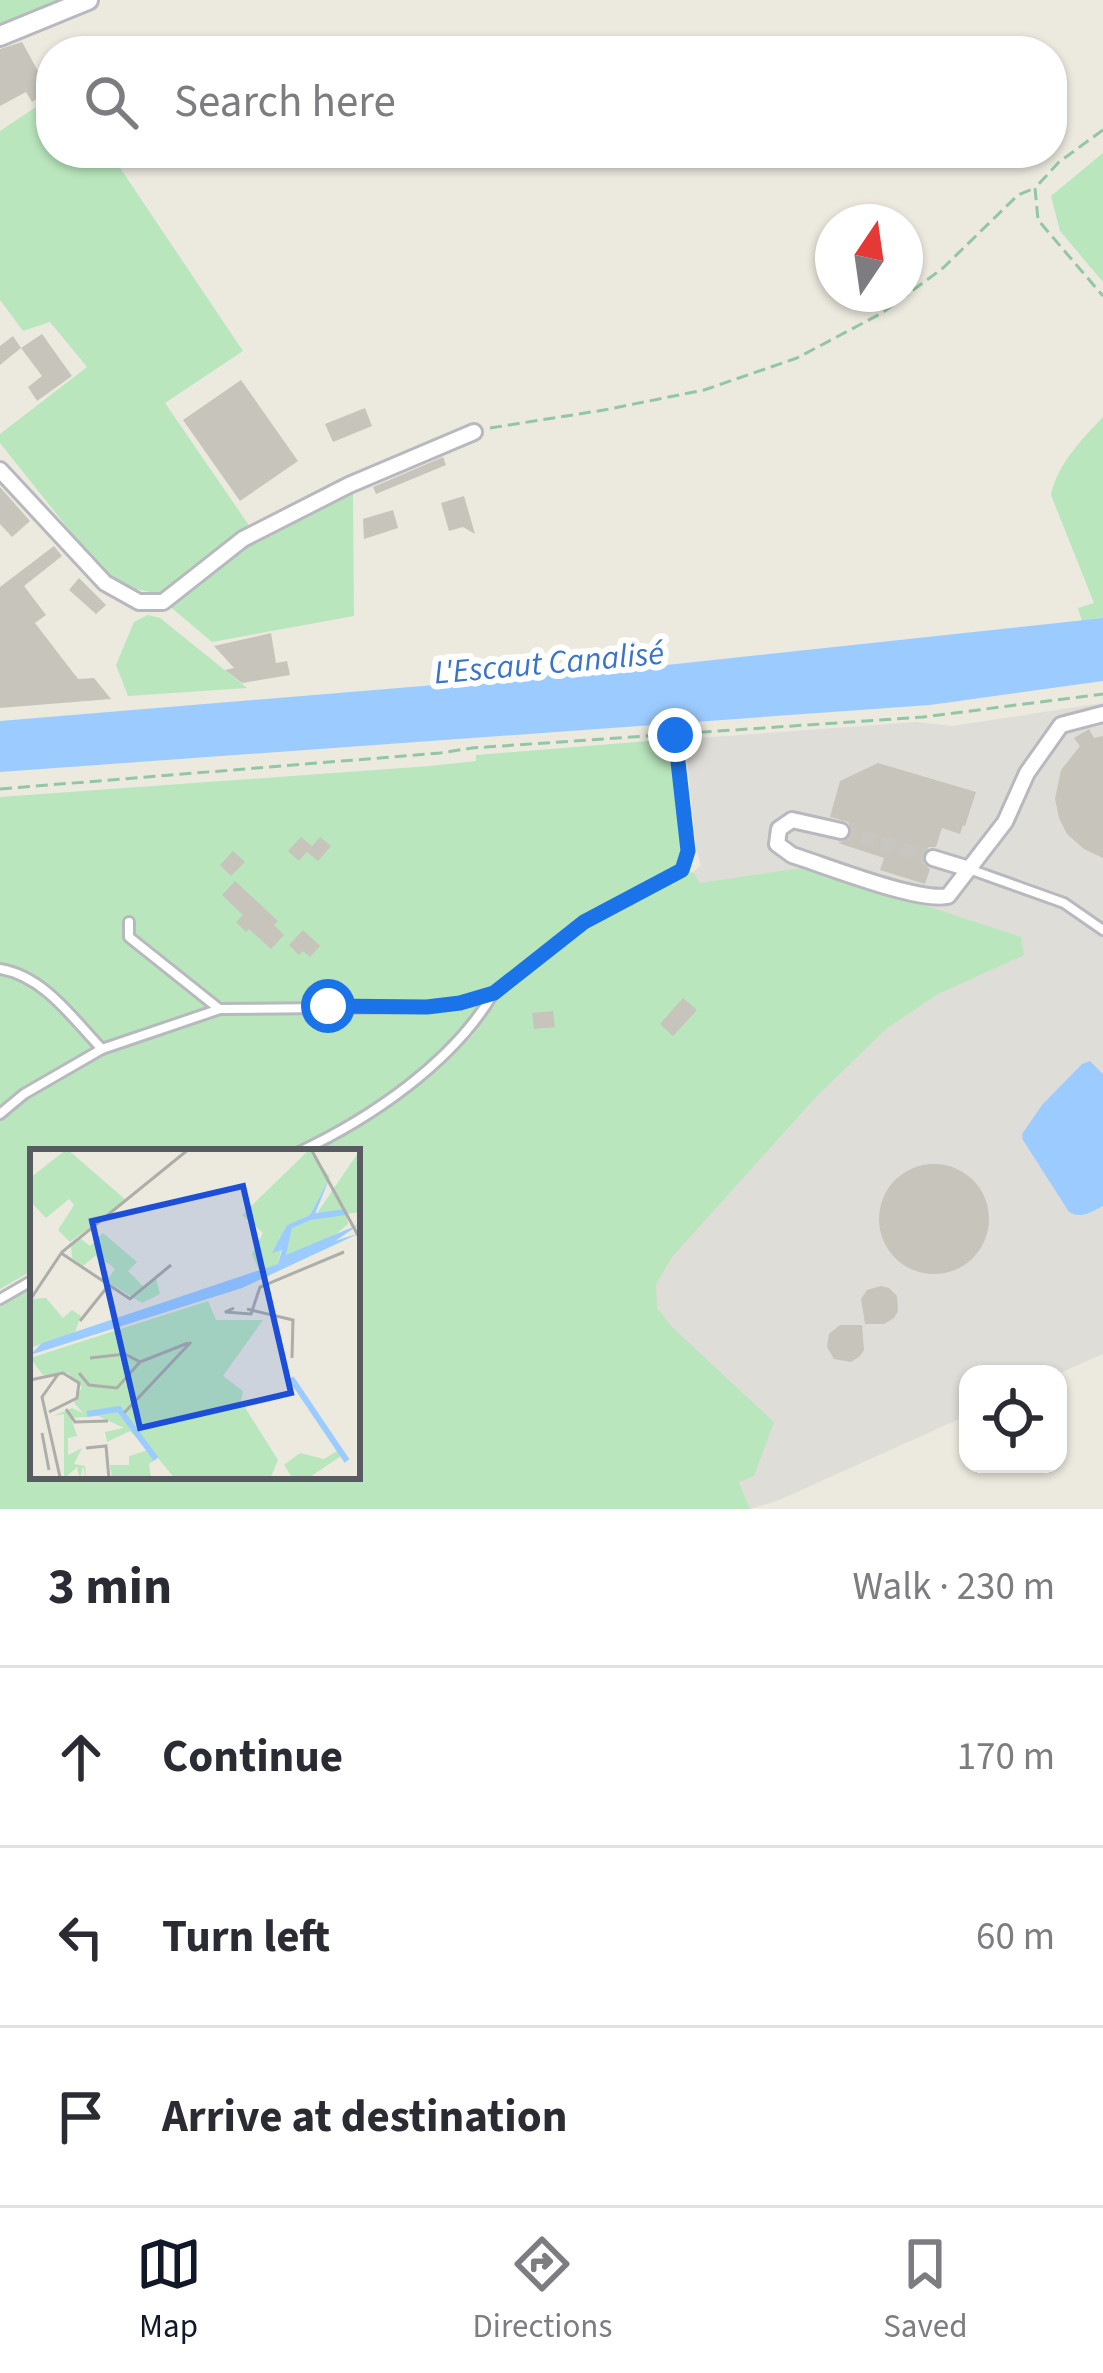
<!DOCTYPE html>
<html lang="en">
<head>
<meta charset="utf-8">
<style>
  body { margin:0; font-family:"Source Sans 3",sans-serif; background:#f2f2f3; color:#2b2b33 }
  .controls { position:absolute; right:36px; bottom:36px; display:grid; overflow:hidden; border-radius:24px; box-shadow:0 3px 9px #0004 }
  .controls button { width:108px; height:108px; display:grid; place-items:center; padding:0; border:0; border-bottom:3px solid #e1e1e2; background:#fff; color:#2b2b33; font:60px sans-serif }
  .compass { position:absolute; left:815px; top:204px; width:108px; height:108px; border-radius:50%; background:#fff; box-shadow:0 3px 9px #0004; rotate:13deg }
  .stop { position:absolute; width:36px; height:36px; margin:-27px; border:9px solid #1a73e8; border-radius:50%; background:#fff }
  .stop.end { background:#1a73e8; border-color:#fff; box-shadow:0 3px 12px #0008 }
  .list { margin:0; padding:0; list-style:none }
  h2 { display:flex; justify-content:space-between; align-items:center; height:156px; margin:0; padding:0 48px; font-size:51px }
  h2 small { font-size:39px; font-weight:400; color:#7c7c81 }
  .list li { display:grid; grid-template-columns:78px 1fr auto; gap:36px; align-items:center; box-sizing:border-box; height:180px; padding:0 48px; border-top:3px solid #e1e1e2 }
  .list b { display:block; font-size:45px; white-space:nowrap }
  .list em { font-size:39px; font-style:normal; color:#7c7c81 }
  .icon { flex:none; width:66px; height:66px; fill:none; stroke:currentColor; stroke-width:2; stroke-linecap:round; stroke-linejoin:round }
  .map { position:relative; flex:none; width:1103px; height:1509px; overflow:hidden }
  .search { position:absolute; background:#fff; box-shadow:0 3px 9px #0004; left:36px; right:36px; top:36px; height:132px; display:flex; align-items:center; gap:30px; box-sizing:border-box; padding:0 42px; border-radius:48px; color:#7c7c81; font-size:45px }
  .sheet { height:696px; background:#fff }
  nav { display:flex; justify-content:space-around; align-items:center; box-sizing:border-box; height:168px; border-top:3px solid #e1e1e2; background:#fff; font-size:33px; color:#7c7c81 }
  nav a { display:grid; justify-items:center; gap:6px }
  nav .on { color:#111827 }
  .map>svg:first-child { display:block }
</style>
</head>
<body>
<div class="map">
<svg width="1103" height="1509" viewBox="0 0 1103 1509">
  <rect width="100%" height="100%" fill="#eceadf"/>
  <!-- industrial -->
  <path fill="#dfddd7" d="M1103,703v651l-45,20h-90v41l-191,86 -27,8 -11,-28 13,-5 -390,-352 49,-35 63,-54 265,-89 -46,-74 8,-7 -5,-16 -11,-110 232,-17 35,4z"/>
  <!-- green -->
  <g fill="#b9e6bd">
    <path d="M0,0h57l-57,26z"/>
    <path d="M51,97v56h38l3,5 9,-5h9l133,198 -78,52 94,137 94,-46 1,122 -142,26 -58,-49 -31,-7 -25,-20 -98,-123v-9l87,-67 -37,-45 -27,9 -23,-31v-169z"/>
    <path d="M1103,153v129l-43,-51 -9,-35z"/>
    <path d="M1103,417v201l-21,3 -4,-13 16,-5 -43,-108c6,-30 31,-56 52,-78z"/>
    <path d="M148,615l12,3 87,70 -119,8 -12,-31 18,-43z"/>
    <path d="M672,739l13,106v12l-5,9 5,9 8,-3 7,11 108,-16 213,70 3,18 -86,39 -52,35 -71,69 -143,159 -16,27 1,24 16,20 101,94 -20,54 -15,6 11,27h-750v-206l33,-20v193h324v-324h-43l69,-42 90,-75 3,-19 -65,61 -66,46 -53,29h-259v118l-33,19v-492l430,-31 46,-5v-6z"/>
  </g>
  <!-- water -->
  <g fill="#9cccff">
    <path d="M1103,618v63l-173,24 -930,67v-51l639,-53z"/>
    <path d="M1090,1061l13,13v132c-12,6 -21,13 -34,6l-46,-72 -1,-6 20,-29 40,-41z"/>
  </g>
  <!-- building -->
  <g fill="#c7c4bc">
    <path d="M22,42l27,49 -17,11 -6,-10 -26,14v-57z"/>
    <path d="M42,334l30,42 -35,25 -9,-14 14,-11 -21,-28z"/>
    <path d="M13,336l8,12 -21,17v-19z"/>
    <path d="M241,380l57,81 -58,40 -57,-81z"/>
    <path d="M365,408l7,18 -39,16 -8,-18z"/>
    <path d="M443,457l3,8 -70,29 -3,-7z"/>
    <path d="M0,487l30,34 -18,16 -12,-13z"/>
    <path d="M464,496l11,38 -12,-7 -14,4 -8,-28z"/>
    <path d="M393,510l5,18 -34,11 -1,-20z"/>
    <path d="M54,546l8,10 -38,30 22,29 -11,8 43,56 16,-1 17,21 -111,9v-121z"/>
    <path d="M79,578l27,27 -10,9 -27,-24z"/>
    <path d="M271,633l5,30 11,-2 3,14 -48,8 -17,-13 9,-2 -20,-22z"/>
    <path d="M1089,729l5,9 9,-2v122l-19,-9 -17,-15 -8,-16 -4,-19 6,-29 19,-24 -6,-8z"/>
    <path d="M878,763l98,29 -11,34 -2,-1 -3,9 -18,-6 -6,19h-7l-6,7 -1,8 8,7 -5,15 -45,-14 4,-12 -46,-15 10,-4 4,-7 -4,-10 -18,-5 10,-36z"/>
    <path d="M301,837l11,9 -13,15 -11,-10z"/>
    <path d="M320,837l11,9 -13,15 -11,-9z"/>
    <path d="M233,851l12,11 -14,14 -11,-11z"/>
    <path d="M235,881l43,40 -4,4 10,10 -13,14 -22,-20 -3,3 -10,-10 7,-7 -21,-20z"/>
    <path d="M303,930l17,16 -10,11 -7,-6 -4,4 -10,-10z"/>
    <path d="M683,998l14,12 -24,26 -13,-12z"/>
    <path d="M553,1011l2,16 -21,2 -2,-16z"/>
    <circle cx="934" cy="1219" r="55"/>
    <path d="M881,1286l8,2 8,8 1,15 -4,7 -10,6h-19l-4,-25 6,-9z"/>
    <path d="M840,1325h22l2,25 -4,6 -9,6 -17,-3 -7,-12 2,-13z"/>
  </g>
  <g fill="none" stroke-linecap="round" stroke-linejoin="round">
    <!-- minor-tunnel -->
    <path stroke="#c7c6c0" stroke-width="14" stroke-dasharray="14 7" stroke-linecap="butt" d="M841,831l92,27"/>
    <!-- service casing -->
    <g stroke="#b7b9bf" stroke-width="14">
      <g id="service">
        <path d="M969,869l95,34 39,27"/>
        <path d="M129,922v15l89,71"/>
        <path d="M0,969c44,7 73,50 102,80l-78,45 -24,20"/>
        <path d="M102,1049l118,-40 207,-2 33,-4 34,-10"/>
        <path d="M299,1152c72,-34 153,-89 194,-158"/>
        <path d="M0,1299l33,-19"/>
      </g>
    </g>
    <!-- minor casing -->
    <g stroke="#b7b9bf" stroke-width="20">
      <g id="minor">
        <path d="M0,470l105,113 34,19h24l80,-63 106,-54 125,-53"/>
        <path d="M841,831l-49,-11 -13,9 -2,15 15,11c35,11 125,47 156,41l57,-74 22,-49 34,-48 42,-11"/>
        <path d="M933,858l36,11"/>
      </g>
    </g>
    <!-- tertiary casing -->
    <g stroke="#b7b9bf" stroke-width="24">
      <path id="tertiary" d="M0,36l88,-36"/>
    </g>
    <!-- path -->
    <g stroke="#92c6a5" stroke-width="3" stroke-dasharray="12 6" stroke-linecap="butt">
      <path d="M1103,130l-44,32 -24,26 3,32 65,76"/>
      <path d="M490,428l114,-18 100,-20 93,-32 85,-45 61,-45 75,-73 17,-7"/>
      <path d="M0,789l440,-36 32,-5 451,-31 180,-23"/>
      <path d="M503,986l81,-64 98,-52 6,-19 -13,-115"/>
    </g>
    <!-- service -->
    <use href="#service" stroke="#fff" stroke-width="8"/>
    <!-- minor -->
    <use href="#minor" stroke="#fff" stroke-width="14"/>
    <!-- tertiary -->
    <use href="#tertiary" stroke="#fff" stroke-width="18"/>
  </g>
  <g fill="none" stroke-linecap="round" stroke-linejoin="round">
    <!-- route -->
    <path stroke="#1a73e8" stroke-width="15" d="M328,1006l99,1 33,-4 34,-10 90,-71 98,-52 6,-19 -13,-116"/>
  </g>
  <g text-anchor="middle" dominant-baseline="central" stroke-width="12" stroke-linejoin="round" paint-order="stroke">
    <!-- water labels -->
    <g font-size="33" font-style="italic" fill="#3a74c8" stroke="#fff">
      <text transform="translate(549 663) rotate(-5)">L'Escaut Canalisé</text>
    </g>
  </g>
  <!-- overview -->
  <g transform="translate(30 1149)">
    <rect width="330" height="330" fill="#eceadf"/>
    <path d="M37,0l59,51 -56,42 -12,-12 16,-25 -5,-6 -23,19 -16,-17v-23zM279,1l21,27 -20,38 -23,10 -9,39 -18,8 -8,-18 11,-21 -21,-18zM330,1v62l-14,2 2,10 -14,12 -49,20 7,-29 21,-8zM73,84l34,29 -9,9 16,16 12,-9 4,16 -18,9 -36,-22 9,-12 -6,-5 -14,-8 -12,10 -11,-8 -1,-13 9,-7 10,8zM16,149l17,20 9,-8 9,6 -6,16 -45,16v-49zM178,152l8,19h47l-40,56 20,15 -2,10 37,59 -8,19h-95l-17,-21 -9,6 2,15h-39l-2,-14h19v-9l19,-6 -18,-19 -23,11 -2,-10 19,-4 -26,-12 -27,2 6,18 -9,2v17l14,-7 -8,16 11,2 1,13 -3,-13 -3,13 -3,-12 -13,12v-65l-11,2 19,-8 11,5 -9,-10 8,-16 -14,-14 -25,2 -13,-17zM307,302l4,5 -34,23h-14l-9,-14 16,-12 24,6z" fill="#b9e6bd"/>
    <path d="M300,28l-17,42 -21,9 -6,27 74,-31 -25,17 25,-8 -118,55 -212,67 12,-12 236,-79 4,-14 -10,3 15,-28 23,-10z" fill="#9cccff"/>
    <path fill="none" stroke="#9cccff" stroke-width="6" d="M280,68l36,-5M261,229l56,83M57,265l32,-5 37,50"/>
    <path fill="none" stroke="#adada9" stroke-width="3" d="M281,0l49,90M31,104l69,46 41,-34M0,151l32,-48 127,-103M204,159l-9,4 26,2 9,-27 84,-35M217,160l46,11 -1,38M50,172l28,-35M110,213l48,-19M29,224l-17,24 18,80M49,224l10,12 28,3 23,-26 -15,-8 -35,4M0,231l33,-7 16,10 -2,15 -28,14M36,260l9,13 33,-1M94,264l67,-71M12,284l7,37M56,299l20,-2 3,33"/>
    <path fill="#1d4ed8" fill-opacity="0.15" stroke="#1d4ed8" stroke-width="6" d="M213,37l48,207 -151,35 -48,-207z"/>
    <rect width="330" height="330" fill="none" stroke="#585b61" stroke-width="6"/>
  </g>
</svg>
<div class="controls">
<button><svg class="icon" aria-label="locate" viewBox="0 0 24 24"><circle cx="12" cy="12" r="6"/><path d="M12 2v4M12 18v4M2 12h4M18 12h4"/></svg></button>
</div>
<svg class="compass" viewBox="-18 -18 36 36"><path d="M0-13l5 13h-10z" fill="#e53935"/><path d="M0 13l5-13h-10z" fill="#7c7c81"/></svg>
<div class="stop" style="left:328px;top:1006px"></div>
<div class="stop end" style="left:675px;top:735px"></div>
<div class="search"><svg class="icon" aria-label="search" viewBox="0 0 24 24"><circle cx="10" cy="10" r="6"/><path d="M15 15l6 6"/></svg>Search here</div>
</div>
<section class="sheet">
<h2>3 min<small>Walk · 230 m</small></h2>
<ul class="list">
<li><svg class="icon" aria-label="ahead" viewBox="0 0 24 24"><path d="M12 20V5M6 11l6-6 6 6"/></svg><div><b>Continue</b></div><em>170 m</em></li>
<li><svg class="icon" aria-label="left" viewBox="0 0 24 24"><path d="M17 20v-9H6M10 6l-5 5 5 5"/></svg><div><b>Turn left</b></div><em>60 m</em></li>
<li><svg class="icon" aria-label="arrive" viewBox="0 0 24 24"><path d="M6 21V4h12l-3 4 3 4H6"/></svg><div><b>Arrive at destination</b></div></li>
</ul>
</section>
<nav>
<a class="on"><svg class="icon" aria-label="map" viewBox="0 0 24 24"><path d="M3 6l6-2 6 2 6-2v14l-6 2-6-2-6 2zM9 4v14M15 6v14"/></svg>Map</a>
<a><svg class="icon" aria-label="directions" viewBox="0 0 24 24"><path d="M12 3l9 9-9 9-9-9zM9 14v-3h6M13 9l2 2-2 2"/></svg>Directions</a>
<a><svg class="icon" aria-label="saved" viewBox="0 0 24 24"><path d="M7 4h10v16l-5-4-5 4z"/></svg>Saved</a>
</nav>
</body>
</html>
